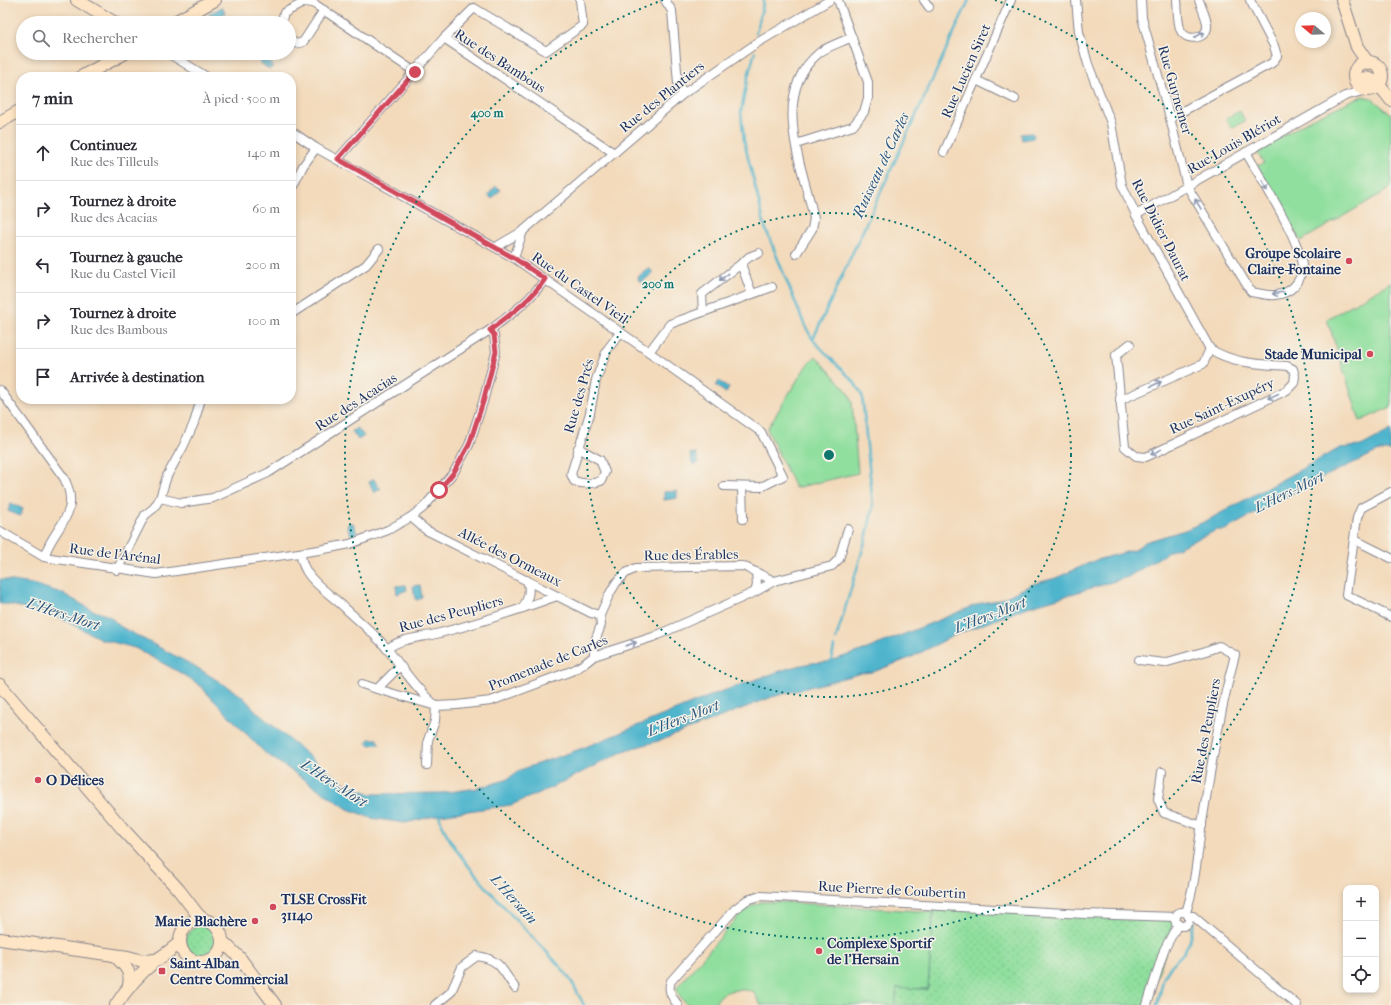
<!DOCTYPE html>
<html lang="fr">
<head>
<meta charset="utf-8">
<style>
  body { margin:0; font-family:"IM FELL French Canon",serif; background:#f7f7f7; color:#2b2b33 }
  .controls { position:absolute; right:12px; bottom:12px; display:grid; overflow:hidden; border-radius:8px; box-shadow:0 2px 6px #0003 }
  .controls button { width:36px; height:36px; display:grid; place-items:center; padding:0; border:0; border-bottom:1px solid #e1e1e2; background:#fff; color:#2b2b33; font:20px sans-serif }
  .compass { position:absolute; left:1295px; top:12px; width:36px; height:36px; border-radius:50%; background:#fff; box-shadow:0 2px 6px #0003; rotate:289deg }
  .stop { position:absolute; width:12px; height:12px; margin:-9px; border:3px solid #d1495b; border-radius:50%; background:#fff }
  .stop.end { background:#d1495b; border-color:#fff; box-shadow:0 1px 4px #0008 }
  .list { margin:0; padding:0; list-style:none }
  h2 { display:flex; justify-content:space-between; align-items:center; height:52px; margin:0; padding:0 16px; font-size:17px }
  h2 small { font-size:13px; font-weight:400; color:#7c7c81 }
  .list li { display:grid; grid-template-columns:26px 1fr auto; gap:12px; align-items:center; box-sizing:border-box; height:56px; padding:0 16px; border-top:1px solid #e1e1e2 }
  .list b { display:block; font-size:15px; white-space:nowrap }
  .list p { margin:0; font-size:13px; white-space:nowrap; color:#7c7c81 }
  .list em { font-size:13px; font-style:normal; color:#7c7c81 }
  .icon { flex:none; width:22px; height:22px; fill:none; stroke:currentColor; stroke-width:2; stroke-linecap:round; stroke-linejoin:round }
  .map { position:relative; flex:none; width:1391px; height:1005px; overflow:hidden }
  .search { position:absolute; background:#fff; box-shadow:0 2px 6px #0003; left:16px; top:16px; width:280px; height:44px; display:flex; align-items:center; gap:10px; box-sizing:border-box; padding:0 14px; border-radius:22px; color:#7c7c81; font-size:15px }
  .panel { position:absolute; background:#fff; box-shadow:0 2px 6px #0003; left:16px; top:72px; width:280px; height:332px; border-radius:16px }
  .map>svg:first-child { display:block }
</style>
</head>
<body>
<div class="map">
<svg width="1391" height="1005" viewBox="0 0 1391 1005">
  <defs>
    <pattern id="grass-dots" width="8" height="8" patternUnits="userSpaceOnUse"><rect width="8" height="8" fill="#90df9e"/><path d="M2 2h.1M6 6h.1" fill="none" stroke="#7cc08a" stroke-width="1.8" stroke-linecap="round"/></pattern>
    <pattern id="park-tufts" width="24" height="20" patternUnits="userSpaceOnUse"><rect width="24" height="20" fill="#90df9e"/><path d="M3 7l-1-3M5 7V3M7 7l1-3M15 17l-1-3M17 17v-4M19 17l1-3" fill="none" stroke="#7cc08a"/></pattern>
  </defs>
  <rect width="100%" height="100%" fill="#f7f3e8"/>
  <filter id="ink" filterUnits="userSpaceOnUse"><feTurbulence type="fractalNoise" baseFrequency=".025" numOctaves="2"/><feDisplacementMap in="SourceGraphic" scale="8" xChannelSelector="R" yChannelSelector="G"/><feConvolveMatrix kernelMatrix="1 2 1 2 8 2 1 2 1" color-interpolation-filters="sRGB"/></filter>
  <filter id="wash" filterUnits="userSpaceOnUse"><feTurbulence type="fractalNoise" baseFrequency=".012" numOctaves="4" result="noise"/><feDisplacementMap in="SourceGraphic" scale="16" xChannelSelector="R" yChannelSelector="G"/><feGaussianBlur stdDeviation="0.9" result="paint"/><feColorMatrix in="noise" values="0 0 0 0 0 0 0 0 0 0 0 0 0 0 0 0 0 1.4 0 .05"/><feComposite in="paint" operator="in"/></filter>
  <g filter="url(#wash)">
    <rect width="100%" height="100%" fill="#f3dabb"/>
    <!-- grass -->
    <g fill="url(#grass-dots)" stroke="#56877e">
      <path d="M934,905l242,12v5l-29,83h-252l1,-17 32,1z"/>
      <circle cx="201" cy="941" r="15"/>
    </g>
    <!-- park -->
    <path fill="url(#park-tufts)" stroke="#56877e" d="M1240,111l5,10 -14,7 -5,-10z"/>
    <!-- garden -->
    <g fill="#90df9e" stroke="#56877e">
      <path d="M1364,96l7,2 20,16v74l-90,53 -44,-75 7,-3 -7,-11 54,-33 46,-21z"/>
      <path d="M1391,282v125l-31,14 -33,-102z"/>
      <path d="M816,356l32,36 4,10 6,71 -63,15 -28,-59 39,-63z"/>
      <path d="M761,902h21l151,10 -5,77 -31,-1 -2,17h-134l-8,-14c-14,-2 -33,-3 -38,14h-28l-10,-13v-5l63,-72 9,-8z"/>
    </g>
    <!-- water -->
    <g fill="#4fb5cd" stroke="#357296">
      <path d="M222,7l3,6 -10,6 -4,-2 -2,-3z"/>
      <path d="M263,57l9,7v4l-3,1 -10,-7z"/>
      <path d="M1032,133l2,2 -1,3 -11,2 -1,-6z"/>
      <path d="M496,186l4,4 -8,9 -4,-4z"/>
      <path d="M649,268l4,5 -11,9 -3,-1 -1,-4z"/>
      <path d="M719,381l10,7 -3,5 -10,-7z"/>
      <path d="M357,428l7,8 -6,4 -6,-9z"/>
      <path d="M1391,430v21h-12l-64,30 -90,49h-8l-49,22 -40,25 -100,30 -73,28 -45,23 -37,14 -11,1 -90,24 -110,43 -36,10 -75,38 -40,17 -72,10 -34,8 -34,-5 -23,-9 -83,-56 -67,-69 -19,-12 -44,-24 -34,-9 -47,-24 -47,-11h-7v-25l32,5 30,9 30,17 17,6 12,11 75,40 46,29 16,17 65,55 26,18 22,8 71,-1 36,-5 28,-8 14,-10 63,-22 137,-56 69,-24 22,-5 16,-1 40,-13 114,-46 18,-3 34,-16 23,-6 40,-18 38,-10 11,-8 40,-12 21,-9 134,-73 21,-2z"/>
      <path d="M696,453l2,10 -3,2 -3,-2 -2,-9z"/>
      <path d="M374,479l4,8 3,1 -7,5 -5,-11z"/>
      <path d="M677,491v7l-13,2v-8z"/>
      <path d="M11,503l12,6 -3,7 -12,-5z"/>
      <path d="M349,523h4l4,10 -6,2 -4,-10z"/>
      <path d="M406,585l1,5 -10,4 -1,-8z"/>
      <path d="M420,585l2,12 -4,3 -3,-1 -2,-13z"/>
      <path d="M369,739h8l3,5 -11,1 -2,-3z"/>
    </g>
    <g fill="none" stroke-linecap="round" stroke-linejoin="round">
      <!-- stream -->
      <g stroke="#4fb5cd" stroke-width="2.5">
        <path d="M756,33l8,-33"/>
        <path d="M755,52l-8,28 -6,32 3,29 21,86 39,97 9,16 41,42 8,13 11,111 -6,29 -31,104"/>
        <path d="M813,339l156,-339"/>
        <path d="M831,663l3,-16"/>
        <path d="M439,813c4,39 97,125 125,158 8,9 14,23 20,34"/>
        <path d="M1157,1005l7,-28 7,-11 13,-14 6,-11 4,-20"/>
      </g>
    </g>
  </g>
  <g filter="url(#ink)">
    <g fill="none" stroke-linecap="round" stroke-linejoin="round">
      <!-- street casing -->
      <g stroke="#87848c" stroke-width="10">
        <g id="street">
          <path d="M665,0l7,11 6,72 5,11"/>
          <path d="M924,0l5,7"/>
          <path d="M1076,0l3,32 9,32 23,59 11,62 14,30 74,134c24,15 50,15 77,17l6,3 2,7 -1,7 -7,7 -141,67 -10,-1 -11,-9 -9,-92 14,-11"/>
          <path d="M1141,0l1,18 28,100 17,68 64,106c7,1 17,4 24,3 15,-1 27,-13 27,-28 0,-25 -43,-91 -56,-115"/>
          <path d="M1177,0c1,10 0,22 4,31 7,12 28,7 26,-7 -1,-8 -6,-17 -8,-24"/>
          <path d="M281,23l3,-10 21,-11 8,1 102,69"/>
          <path d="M289,38c4,5 7,7 14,4l21,-32"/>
          <path d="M444,38l30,-30 72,43 37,-26 -3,-25"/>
          <path d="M168,53l39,24"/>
          <path d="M976,80l39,19"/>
          <path d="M1170,118l102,-55 5,-7 -3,-10 -24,-46"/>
          <path d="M291,131l25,17 198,110 135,94 112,80 22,44 -22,11 -37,-1"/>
          <path d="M796,144l57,-18 11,-14 4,-14v-16l-30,-82"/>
          <path d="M944,152l67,-152"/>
          <path d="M338,159l106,-121 170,115"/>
          <path d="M291,190l12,-24 13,-18"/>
          <path d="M1136,215l209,-119 21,-6"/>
          <path d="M497,248l2,-3 24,-14 160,-137 74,-51 73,-43"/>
          <path d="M796,254l16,-25 2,-11c-11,-51 -45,-124 5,-165 9,-7 23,-11 33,-16"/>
          <path d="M514,258l9,-27"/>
          <path d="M741,264l8,-7 10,-4"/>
          <path d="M703,312l-1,-18 39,-30 11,30"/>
          <path d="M291,314l75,-49 13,-16"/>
          <path d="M649,352l21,-28 102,-37"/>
          <path d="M0,390l64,88c19,37 -11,48 -20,79"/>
          <path d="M1120,400l83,-36 7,-15"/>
          <path d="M578,448l22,12 5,12 -4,9c-9,3 -17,4 -27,0l-3,-7 19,-61 6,-33 11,-30 13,-17"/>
          <path d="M742,487l1,32"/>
          <path d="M1391,492l-30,16 -4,10 -11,77 45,22"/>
          <path d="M160,498l21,5 32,-5 55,-25 222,-143c20,-15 41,-30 55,-51"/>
          <path d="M411,517l15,13 165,83 9,2"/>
          <path d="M0,531l44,26 112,17 163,-24 31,-6 38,-14 23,-13 13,-10 30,-35 15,-27 14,-43 13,-50 -2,-17 -4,-5"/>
          <path d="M1355,540l36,18"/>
          <path d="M301,554c1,25 28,38 45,55 14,13 30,26 42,41 15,18 27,38 45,53"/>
          <path d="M117,570l28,-55 9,-7 6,-10 7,-22 16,-29 11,-24 7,-24"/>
          <path d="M755,592l2,-7 -1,-13"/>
          <path d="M523,608c5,-10 8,-17 4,-28"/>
          <path d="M387,649c14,-11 32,-11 49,-15 41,-10 82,-24 121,-38"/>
          <path d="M594,656v-12l7,-19 -1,-10 9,-20 7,-12 10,-10 10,-5 107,-2 31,15"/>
          <path d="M1139,660l25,3 42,-12 13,-5 16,9c-15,55 -24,111 -33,168 -5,30 -6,60 -16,89"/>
          <path d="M362,684l15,5 23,-23"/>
          <path d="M377,689l59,17 21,-1 34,-4 83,-31 10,-6 10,-8 59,-19 102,-45 19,-11 58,-15 7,-7 9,-30"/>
          <path d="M427,765l1,-25 7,-19 1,-15"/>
          <path d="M1162,772l-4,27 6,14 38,13"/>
          <circle cx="1182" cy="919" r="7"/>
          <path d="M1189,917l4,-1 104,89"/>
          <path d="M435,1005l16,-13 11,-25 15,-11c23,3 25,14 38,32"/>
          <path d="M678,1005c-6,-8 -11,-14 -7,-24l64,-72 12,-9 13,-4 325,18 91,3"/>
          <path d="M1147,1005l17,-55 14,-26"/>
        </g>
      </g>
      <!-- secondary casing -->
      <g stroke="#87848c" stroke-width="14">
        <g id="secondary">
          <path d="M77,0l38,23"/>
          <path d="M1342,0l15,47 11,16"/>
          <path d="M173,23l42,-23"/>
          <circle cx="1368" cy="76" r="14"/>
          <path d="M81,77l44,-24"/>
          <path d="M1355,80c19,-7 25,7 36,20"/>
          <path d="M0,122l21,-12"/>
          <path d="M0,685l122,143 56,61 20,26 8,6"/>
          <circle cx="201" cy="941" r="21"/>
          <path d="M0,939l128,18 15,4 13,-1"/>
          <path d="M222,941l17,16 36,48"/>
          <path d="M115,956c9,9 17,15 14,29"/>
          <path d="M116,1005c11,-17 23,-31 39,-44 9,-6 17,-11 25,-19"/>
        </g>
      </g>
      <!-- street -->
      <use href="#street" stroke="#fff" stroke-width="8"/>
      <!-- secondary -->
      <use href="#secondary" stroke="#fee5c5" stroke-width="12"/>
    </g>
    <!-- one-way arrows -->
    <defs><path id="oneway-shaft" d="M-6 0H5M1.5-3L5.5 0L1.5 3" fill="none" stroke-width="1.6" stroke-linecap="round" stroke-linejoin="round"/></defs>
    <g stroke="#8d97ae">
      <use href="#oneway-shaft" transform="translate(1199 35) rotate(-28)"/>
      <use href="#oneway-shaft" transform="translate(1265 186) rotate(61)"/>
      <use href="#oneway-shaft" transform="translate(1198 204) rotate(-121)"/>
      <use href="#oneway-shaft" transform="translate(724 277) rotate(143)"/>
      <use href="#oneway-shaft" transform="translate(1278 293) rotate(168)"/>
      <use href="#oneway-shaft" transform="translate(1156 384) rotate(-24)"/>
      <use href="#oneway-shaft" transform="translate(1273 396) rotate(155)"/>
      <use href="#oneway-shaft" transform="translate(1156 452) rotate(154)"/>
      <use href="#oneway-shaft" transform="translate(631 644) rotate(-19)"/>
    </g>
  </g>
  <g fill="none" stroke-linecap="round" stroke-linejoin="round" filter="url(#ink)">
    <!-- route -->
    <path stroke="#d1495b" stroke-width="5" d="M415,72l-77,87 176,99 31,21c-14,21 -35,36 -55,51l4,5 2,17 -13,50 -14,43 -15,27 -15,18"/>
  </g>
  <!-- distance rings -->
  <g fill="none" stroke="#0f766e" stroke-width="2" stroke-dasharray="2 4">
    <circle cx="829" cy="455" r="242"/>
    <path d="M995 0A484 484 0 1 1 663 0"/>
  </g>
  <!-- markers -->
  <g fill="#d1495b" stroke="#f7f3e8" stroke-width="1.5">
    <circle cx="1349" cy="261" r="4"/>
    <circle cx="1370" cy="354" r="4"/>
    <circle cx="38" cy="780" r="4"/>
    <circle cx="273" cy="907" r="4"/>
    <circle cx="255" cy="921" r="4"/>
    <circle cx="819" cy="951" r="4"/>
    <rect x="158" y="967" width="8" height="8" rx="2"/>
  </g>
  <g text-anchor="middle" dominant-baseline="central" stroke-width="3" stroke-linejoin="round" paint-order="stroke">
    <!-- street labels -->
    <g font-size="14" fill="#1b2f5e" stroke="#f7f3e8">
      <text transform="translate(500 61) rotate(33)">Rue des Bambous</text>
      <text transform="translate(966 71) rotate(-66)">Rue Lucien Siret</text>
      <text transform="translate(1175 90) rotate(74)">Rue Guynemer</text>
      <text transform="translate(662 97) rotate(-39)">Rue des Plantiers</text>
      <text transform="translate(1234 144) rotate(-30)">Rue Louis Blériot</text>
      <text transform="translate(1161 230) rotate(63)">Rue Didier Daurat</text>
      <text transform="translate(580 288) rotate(35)">Rue du Castel Vieil</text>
      <text transform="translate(579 396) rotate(-74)">Rue des Prés</text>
      <text transform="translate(356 402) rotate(-33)">Rue des Acacias</text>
      <text transform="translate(1222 406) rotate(-25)">Rue Saint-Exupéry</text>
      <text transform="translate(115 554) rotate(7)">Rue de l'Arénal</text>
      <text transform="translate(691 555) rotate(-1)">Rue des Érables</text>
      <text transform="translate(510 557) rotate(27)">Allée des Ormeaux</text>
      <text transform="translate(451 614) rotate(-15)">Rue des Peupliers</text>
      <text transform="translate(548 663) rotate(-22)">Promenade de Carles</text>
      <text transform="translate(1206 731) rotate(-79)">Rue des Peupliers</text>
      <text transform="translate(892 890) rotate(3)">Rue Pierre de Coubertin</text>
    </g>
    <!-- poi labels -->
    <g font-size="14" font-weight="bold" fill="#1b2f5e" stroke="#f7f3e8" text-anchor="start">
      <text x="1341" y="253" text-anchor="end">Groupe Scolaire<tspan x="1341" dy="16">Claire-Fontaine</tspan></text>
      <text x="1362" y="354" text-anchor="end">Stade Municipal</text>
      <text x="46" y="780">O Délices</text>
      <text x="281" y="899">TLSE CrossFit<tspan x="281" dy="16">31140</tspan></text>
      <text x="247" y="921" text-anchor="end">Marie Blachère</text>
      <text x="827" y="943">Complexe Sportif<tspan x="827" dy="16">de l'Hersain</tspan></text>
      <text x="170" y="963">Saint-Alban<tspan x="170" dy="16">Centre Commercial</tspan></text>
    </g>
    <!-- water labels -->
    <g font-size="15" font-style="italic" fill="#2b577f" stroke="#f7f3e8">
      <text transform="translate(881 165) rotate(-65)">Ruisseau de Carles</text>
      <text transform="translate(1289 492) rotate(-26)">L'Hers-Mort</text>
      <text transform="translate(63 614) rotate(18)">L'Hers-Mort</text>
      <text transform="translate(990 615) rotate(-21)">L'Hers-Mort</text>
      <text transform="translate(683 718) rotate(-21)">L'Hers-Mort</text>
      <text transform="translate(334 783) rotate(33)">L'Hers-Mort</text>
      <text transform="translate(514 899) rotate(48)">L'Hersain</text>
    </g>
  </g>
  <circle cx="829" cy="455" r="6" fill="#0f766e" stroke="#f7f3e8" stroke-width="2"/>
  <g font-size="12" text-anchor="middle" font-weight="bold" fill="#0f766e" stroke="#f7f3e8" stroke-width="3" stroke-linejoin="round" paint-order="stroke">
    <text x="487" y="117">400 m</text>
    <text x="658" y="288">200 m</text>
  </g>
</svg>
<div class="controls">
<button>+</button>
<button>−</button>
<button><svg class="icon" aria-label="locate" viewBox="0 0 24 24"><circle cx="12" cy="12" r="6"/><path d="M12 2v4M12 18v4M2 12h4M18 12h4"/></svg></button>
</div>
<svg class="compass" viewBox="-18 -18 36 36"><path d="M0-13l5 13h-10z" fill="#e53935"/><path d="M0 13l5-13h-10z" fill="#7c7c81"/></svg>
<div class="stop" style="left:439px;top:490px"></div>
<div class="stop end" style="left:415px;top:72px"></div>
<div class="search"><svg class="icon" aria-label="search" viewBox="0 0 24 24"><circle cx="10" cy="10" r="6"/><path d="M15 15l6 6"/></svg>Rechercher</div>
<section class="panel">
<h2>7 min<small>À pied · 500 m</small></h2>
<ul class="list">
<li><svg class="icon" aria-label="ahead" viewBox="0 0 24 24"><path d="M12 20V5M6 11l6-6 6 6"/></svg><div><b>Continuez</b><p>Rue des Tilleuls</p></div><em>140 m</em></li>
<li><svg class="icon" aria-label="right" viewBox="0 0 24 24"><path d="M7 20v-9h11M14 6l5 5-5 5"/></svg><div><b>Tournez à droite</b><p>Rue des Acacias</p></div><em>60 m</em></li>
<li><svg class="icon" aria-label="left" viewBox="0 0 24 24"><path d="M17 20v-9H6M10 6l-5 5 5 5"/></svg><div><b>Tournez à gauche</b><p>Rue du Castel Vieil</p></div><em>200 m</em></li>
<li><svg class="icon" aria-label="right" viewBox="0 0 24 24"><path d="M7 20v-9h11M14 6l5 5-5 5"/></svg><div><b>Tournez à droite</b><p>Rue des Bambous</p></div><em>100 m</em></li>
<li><svg class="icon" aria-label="arrive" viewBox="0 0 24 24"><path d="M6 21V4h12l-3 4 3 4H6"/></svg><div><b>Arrivée à destination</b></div></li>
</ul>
</section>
</div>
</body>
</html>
